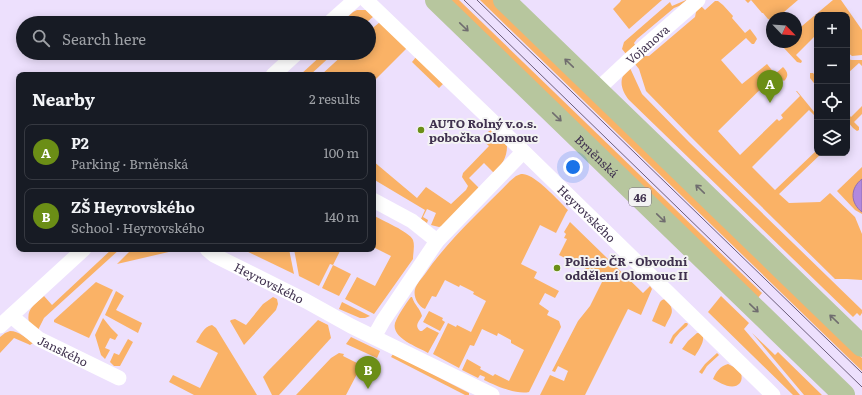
<!DOCTYPE html>
<html lang="en">
<head>
<meta charset="utf-8">
<style>
  body { margin:0; font-family:Literata,serif; background:#242831; color:#f1f3f6 }
  .controls { position:absolute; right:12px; top:12px; display:grid; overflow:hidden; border-radius:8px; box-shadow:0 2px 10px #0003 }
  .controls button { width:36px; height:36px; display:grid; place-items:center; padding:0; border:0; border-bottom:1px solid #363941; background:#171b24; color:#f1f3f6; font:20px sans-serif }
  .compass { position:absolute; left:766px; top:12px; width:36px; height:36px; border-radius:50%; background:#171b24; box-shadow:0 2px 10px #0003; rotate:115deg }
  .you { position:absolute; left:573px; top:167px; width:14px; height:14px; margin:-10px; border:3px solid #fff; border-radius:50%; background:#1a73e8; box-shadow:0 0 0 6px #1a73e833 }
  .badge { display:grid; place-items:center; width:26px; height:26px; border-radius:50%; background:#6b8e16; color:#fff; font-size:13px; font-weight:700 }
  .pin { position:absolute; translate:-50% -33px; filter:drop-shadow(0 1px 2px #0008) }
  .pin::after { content:''; position:absolute; top:21px; width:14px; height:12px; background:inherit; clip-path:polygon(0 0,100% 0,50% 100%) }
  .list { margin:0; padding:0; list-style:none }
  h2 { display:flex; justify-content:space-between; align-items:center; height:52px; margin:0; padding:0 16px; font-size:17px }
  h2 small { font-size:13px; font-weight:400; color:#9ea1a6 }
  .list li { display:grid; grid-template-columns:26px 1fr auto; gap:12px; align-items:center; box-sizing:border-box; height:56px; margin:0 8px 8px; padding:0 8px; border:1px solid #363941; border-radius:8px }
  .list b { display:block; font-size:15px; white-space:nowrap }
  .list p { margin:0; font-size:13px; white-space:nowrap; color:#9ea1a6 }
  .list em { font-size:13px; font-style:normal; color:#9ea1a6 }
  .icon { flex:none; width:22px; height:22px; fill:none; stroke:currentColor; stroke-width:2; stroke-linecap:round; stroke-linejoin:round }
  .map { position:relative; flex:none; width:862px; height:395px; overflow:hidden }
  .search { position:absolute; background:#171b24; box-shadow:0 2px 10px #0003; left:16px; top:16px; width:360px; height:44px; display:flex; align-items:center; gap:10px; box-sizing:border-box; padding:0 14px; border-radius:22px; color:#9ea1a6; font-size:15px }
  .panel { position:absolute; background:#171b24; box-shadow:0 2px 10px #0003; left:16px; top:72px; width:360px; height:180px; border-radius:8px }
  .map>svg:first-child { display:block }
</style>
</head>
<body>
<div class="map">
<svg width="862" height="395" viewBox="0 0 862 395">
  <rect width="100%" height="100%" fill="#ede0fd"/>
  <!-- green -->
  <g fill="#fab266">
    <path d="M447,0h12l303,293 -5,6z"/>
    <path d="M480,0h13l369,358v13z"/>
    <path d="M621,0h41l-33,29 -16,-20 7,-7z"/>
    <path d="M686,0h1l-8,6 -5,2 -37,31 -3,4 1,2 -9,9 -4,-5 2,-7 46,-40 2,4z"/>
    <path d="M745,0h53l-21,18h-5v2l-4,-1 -5,-6h-1l-11,-13 -3,3z"/>
    <path d="M833,0h8l21,30v25l-10,1 -5,-4v-37h-30v19l-21,21 6,6 -1,2 -4,-1 -14,-15 -2,-5h15v-11z"/>
    <path d="M715,1h3l5,4 10,11 -1,2 13,15 5,-4 6,8 1,2 -3,5h-2l-6,-6 -25,22 21,24 25,-20 8,10 8,-7c5,5 6,9 1,14l-8,-7 -58,57 22,24 37,-36 2,2 4,-3 -2,-3 19,-19 -4,-5h1l18,22v3l-6,-6 -57,57 23,23 42,-40v3h5l-43,41 10,9 31,-1 10,-9 25,24 7,17v46l-15,-1h-12l-127,-125 -19,-19 -43,-44 -7,-22 -4,-5 9,-8h5l46,-39 1,-5 5,-6 4,4z"/>
    <path d="M357,10h9l8,6 -8,7h-25l12,-11z"/>
    <path d="M380,22l27,26 -34,34v-7h-52l24,-22h24v-22z"/>
    <path d="M324,53h10l-24,22h-10z"/>
    <path d="M416,57l28,26 -5,5 -27,-26z"/>
    <path d="M847,59l5,1h10v6l-3,-3 -12,11z"/>
    <path d="M630,68l12,26 47,48 173,168v3l-2,3 -3,-3 -4,4 -224,-217c-5,-6 -10,-16 -6,-24 2,-3 5,-5 7,-8z"/>
    <path d="M810,73h3l4,4v10l-7,-9z"/>
    <path d="M862,106v8l-8,8 5,5v3l-2,1 -4,-3 -6,-7v-8l4,4z"/>
    <path d="M492,130l15,16c0,12 -5,18 -13,27l-10,-10 -15,15 10,10 -37,38 -3,1 -8,-2 5,-12 -9,-4 -4,8 5,3 -1,3 -6,-4 4,-9 -52,-31v-18l44,37 9,-11 25,17 15,-14 2,-4 -6,-9 1,-4 26,-27 -8,-7 8,-8z"/>
    <path d="M862,167v47l-7,-4 -18,-19z"/>
    <path d="M521,174c3,0 3,0 6,1 12,4 32,26 41,35l-2,3 -10,20 -16,-8 -19,39 16,8 -3,6 25,13 -4,7 -10,-5 -6,11 10,7 -2,4 12,6 2,6 -32,65c-12,3 -33,-6 -45,-12l1,-3 -5,-2 -2,3 -16,-8 5,-11 14,8 -1,2 13,7 2,-2 14,7 15,-31 -13,-7v-3l-13,-7 -1,3 -15,-7 -8,17 -4,-1 -11,23 -26,-14 15,-31 8,4 1,-2 14,7 15,-31 -13,-7 1,-2 -14,-7 -1,2 -14,-7 -9,17 -4,-1 -7,13c-7,-3 -12,-12 -10,-20 2,-6 7,-11 10,-15 23,-34 56,-63 85,-93l6,-5z"/>
    <path d="M373,215c8,5 37,17 40,25 2,6 0,13 0,19l-39,55 -29,-15 12,-22 18,9 16,-30 -18,-9z"/>
    <path d="M570,222l73,71 7,-7 2,3 -11,26 -13,-6 -43,86h-45l10,-20 14,6 4,-10 -10,-5 -3,6 -3,-1 26,-50 12,-15 14,-28 -45,-23 8,-16 -3,-1 2,-4 -2,-2z"/>
    <path d="M112,249h8l-76,69 -6,12 -9,-7c-3,-14 5,-18 15,-27l8,9z"/>
    <path d="M132,249h43l-2,2 -56,13z"/>
    <path d="M242,249h47l5,25z"/>
    <path d="M294,249h47l-8,16 18,9 -12,22 -17,-8 11,-23 -3,-1 -11,22 -20,-10z"/>
    <path d="M96,282l17,8 -24,48 -35,-16v-2z"/>
    <path d="M116,291l8,5 -8,14 26,13 -4,10 -33,-18z"/>
    <path d="M721,296l28,27 -5,6 56,66h-7l-85,-83z"/>
    <path d="M273,297l4,2 1,5 -2,6 -32,35 -14,-24 1,-1 4,-1 11,6 17,-21z"/>
    <path d="M411,297h1c3,9 8,11 10,19 -3,6 -8,9 -2,15h2l5,-4 12,6 -11,20c-10,-6 -37,-15 -33,-30 3,-8 10,-18 15,-25z"/>
    <path d="M665,299c12,12 6,15 0,28l-13,-6 8,-19 2,-2z"/>
    <path d="M342,302l28,14 -5,2h-5l-21,-9z"/>
    <path d="M429,311l14,7 -1,2 3,2 -5,9 -17,-9z"/>
    <path d="M103,318l8,10 7,7 -3,5 -5,-2 -5,10 5,2 -5,9 -4,-4 -6,-20z"/>
    <path d="M318,320l10,5 3,13 -52,57h-7l-9,-18 5,-6z"/>
    <path d="M685,323h2l1,1 -1,2 -7,6 -5,6 -3,6 -3,-1 4,-8z"/>
    <path d="M212,325l4,3 41,67h-63l-25,-13 4,-7 27,13 18,-35 -22,-11c5,-7 7,-15 16,-17z"/>
    <path d="M10,331c9,0 16,7 23,12l-3,2 -2,-1 -14,-6 -14,15v-16l5,-4z"/>
    <path d="M697,333c13,1 2,17 -2,23l-13,-7 6,-8z"/>
    <path d="M752,333l23,22 3,-3 44,43h-18z"/>
    <path d="M351,337l29,14 -3,7 -31,-14z"/>
    <path d="M128,339l5,3 -13,24h-6l-4,-4 4,-9 5,2z"/>
    <path d="M339,353l5,1 -1,2 28,14 -4,9 -10,-5 -11,21h-50l35,-37z"/>
    <path d="M717,353l2,2 -12,11 -5,8 -3,-2 6,-8z"/>
    <path d="M393,354l76,39v2h-4l-74,-38z"/>
    <path d="M728,364l6,3 7,6c1,4 1,7 -1,10 -7,8 -20,0 -27,-4 3,-7 7,-13 15,-15z"/>
  </g>
  <!-- water -->
  <path fill="#b188de" stroke="#8f6eb3" d="M862,179v33c-12,-9 -12,-24 0,-33z"/>
  <g fill="none" stroke-linecap="round" stroke-linejoin="round">
    <!-- minor -->
    <g stroke="#fff" stroke-width="15">
      <path id="s1" d="M366,0l123,118 284,277"/>
      <path d="M329,23l26,-23"/>
      <path d="M273,75l24,-22"/>
      <path id="s2" d="M597,90l31,-29 70,-61"/>
      <path d="M373,200l39,21 25,20"/>
      <path id="s3" d="M207,249l7,6 92,46 45,25 141,69"/>
      <path id="s4" d="M11,316l28,23 80,39"/>
      <path d="M0,326l84,-77"/>
      <path d="M374,337l9,-16 54,-80 86,-89"/>
    </g>
    <!-- primary -->
    <g stroke="#b7c69e" stroke-width="22">
      <path id="s5" d="M436,0l408,395"/>
      <path d="M504,0l358,346"/>
    </g>
    <!-- tram -->
    <g stroke="#6b5d7a" stroke-width="1">
      <path d="M464,0l398,387"/>
      <path d="M477,0l385,373"/>
    </g>
  </g>
  <!-- one-way arrows -->
  <defs><path id="oneway-shaft" d="M-6 0H5M1.5-3L5.5 0L1.5 3" fill="none" stroke-width="1.6" stroke-linecap="round" stroke-linejoin="round"/></defs>
  <g stroke="#706d6f">
    <use href="#oneway-shaft" transform="translate(464 27) rotate(44)"/>
    <use href="#oneway-shaft" transform="translate(569 63) rotate(-136)"/>
    <use href="#oneway-shaft" transform="translate(557 117) rotate(44)"/>
    <use href="#oneway-shaft" transform="translate(700 189) rotate(-136)"/>
    <use href="#oneway-shaft" transform="translate(661 218) rotate(44)"/>
    <use href="#oneway-shaft" transform="translate(754 308) rotate(44)"/>
    <use href="#oneway-shaft" transform="translate(834 319) rotate(-136)"/>
  </g>
  <!-- markers -->
  <g fill="#6b8e16" stroke="#f3f3f3" stroke-width="1.5">
    <circle cx="421" cy="130" r="4"/>
    <circle cx="557" cy="268" r="4"/>
  </g>
  <g text-anchor="middle" dominant-baseline="central" stroke-width="4" stroke-linejoin="round" paint-order="stroke">
    <!-- shield labels -->
    <rect fill="#f3f3f3" stroke="#766c80" stroke-width="1" x="629" y="188" width="22" height="18" rx="3"/>
    <g font-size="11" font-weight="bold" fill="#40324f">
      <text x="640" y="197">46</text>
    </g>
    <!-- street labels -->
    <g font-size="12" fill="#40324f" stroke="#f3f3f3">
      <text stroke="none"><textPath href="#s2" startOffset="68">Vojanova</textPath></text>
      <text stroke="none"><textPath href="#s5" startOffset="224">Brněnská</textPath></text>
      <text stroke="none"><textPath href="#s1" startOffset="307">Heyrovského</textPath></text>
      <text stroke="none"><textPath href="#s3" startOffset="71">Heyrovského</textPath></text>
      <text stroke="none"><textPath href="#s4" startOffset="63">Janského</textPath></text>
    </g>
    <!-- poi labels -->
    <g font-size="12" font-weight="bold" fill="#40324f" stroke="#f3f3f3" text-anchor="start">
      <text x="429" y="123">AUTO Rolný v.o.s.<tspan x="429" dy="14">pobočka Olomouc</tspan></text>
      <text x="565" y="261">Policie ČR - Obvodní<tspan x="565" dy="14">oddělení Olomouc II</tspan></text>
    </g>
  </g>
</svg>
<div class="controls">
<button>+</button>
<button>−</button>
<button><svg class="icon" aria-label="locate" viewBox="0 0 24 24"><circle cx="12" cy="12" r="6"/><path d="M12 2v4M12 18v4M2 12h4M18 12h4"/></svg></button>
<button><svg class="icon" aria-label="layers" viewBox="0 0 24 24"><path d="M12 4l9 5-9 5-9-5zM3 14l9 5 9-5"/></svg></button>
</div>
<svg class="compass" viewBox="-18 -18 36 36"><path d="M0-13l5 13h-10z" fill="#e53935"/><path d="M0 13l5-13h-10z" fill="#9ea1a6"/></svg>
<div class="you"></div>
<div class="pin badge" style="left:770px;top:103px">A</div>
<div class="pin badge" style="left:368px;top:389px">B</div>
<div class="search"><svg class="icon" aria-label="search" viewBox="0 0 24 24"><circle cx="10" cy="10" r="6"/><path d="M15 15l6 6"/></svg>Search here</div>
<section class="panel">
<h2>Nearby<small>2 results</small></h2>
<ul class="list">
<li><span class="badge">A</span><div><b>P2</b><p>Parking · Brněnská</p></div><em>100 m</em></li>
<li><span class="badge">B</span><div><b>ZŠ Heyrovského</b><p>School · Heyrovského</p></div><em>140 m</em></li>
</ul>
</section>
</div>
</body>
</html>
